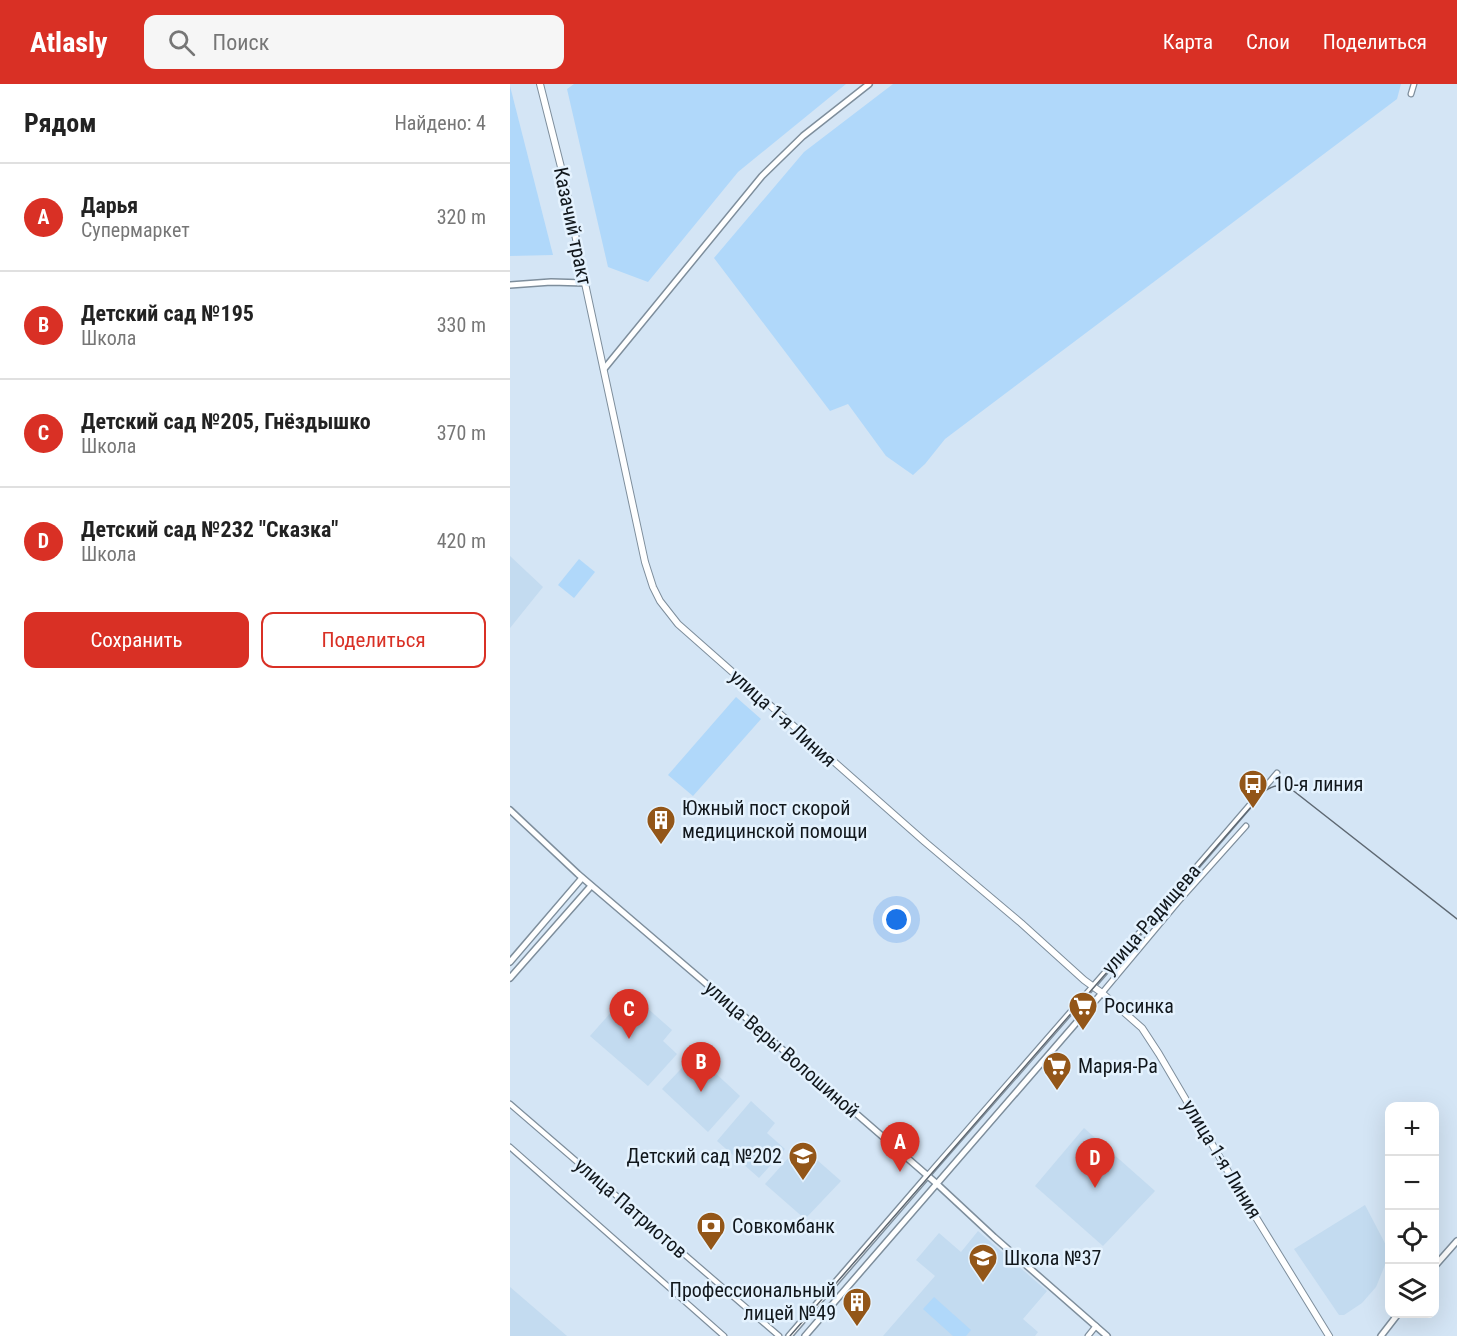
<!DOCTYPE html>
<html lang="ru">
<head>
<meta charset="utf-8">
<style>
  body { margin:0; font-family:"Roboto Condensed",sans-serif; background:#f6f6f6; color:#222 }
  .controls { position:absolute; right:18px; bottom:18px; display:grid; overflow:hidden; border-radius:12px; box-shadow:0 6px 24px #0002 }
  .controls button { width:54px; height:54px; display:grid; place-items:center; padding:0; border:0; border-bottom:2px solid #e0e0e0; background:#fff; color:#222; font:30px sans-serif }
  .you { position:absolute; left:387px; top:836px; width:21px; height:21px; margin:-15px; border:4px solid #fff; border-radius:50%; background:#1a73e8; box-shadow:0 0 0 9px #1a73e833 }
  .badge { display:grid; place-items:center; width:39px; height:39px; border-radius:50%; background:#d93025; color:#fff; font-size:20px; font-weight:700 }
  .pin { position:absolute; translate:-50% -50px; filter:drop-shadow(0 2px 3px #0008) }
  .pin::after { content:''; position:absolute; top:32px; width:21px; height:18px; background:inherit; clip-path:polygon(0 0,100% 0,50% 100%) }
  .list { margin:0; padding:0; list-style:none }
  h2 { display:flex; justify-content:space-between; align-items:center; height:78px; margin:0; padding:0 24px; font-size:26px }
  h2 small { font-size:20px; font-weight:400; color:#767676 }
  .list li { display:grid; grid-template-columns:39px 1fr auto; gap:18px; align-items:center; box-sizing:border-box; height:108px; padding:0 24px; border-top:2px solid #e0e0e0 }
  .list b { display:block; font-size:22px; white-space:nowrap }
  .list p { margin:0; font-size:20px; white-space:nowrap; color:#767676 }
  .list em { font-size:20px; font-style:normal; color:#767676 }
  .actions { display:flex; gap:12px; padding:18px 24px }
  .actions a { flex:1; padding:14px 0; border:2px solid #d93025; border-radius:12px; text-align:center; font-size:21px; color:#d93025 }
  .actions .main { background:#d93025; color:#fff }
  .icon { flex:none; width:33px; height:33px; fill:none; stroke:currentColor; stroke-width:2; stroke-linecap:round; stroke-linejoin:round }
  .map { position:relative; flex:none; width:947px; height:1252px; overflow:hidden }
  header { display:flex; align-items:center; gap:36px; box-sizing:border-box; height:84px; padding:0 30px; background:#d93025; color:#fff }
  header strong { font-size:28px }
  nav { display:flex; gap:33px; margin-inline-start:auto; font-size:21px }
  .search { width:420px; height:54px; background:#f6f6f6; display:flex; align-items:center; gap:15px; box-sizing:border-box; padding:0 21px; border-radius:12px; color:#767676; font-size:22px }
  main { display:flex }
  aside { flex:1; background:#fff }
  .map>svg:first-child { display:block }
</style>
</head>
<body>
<header>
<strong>Atlasly</strong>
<div class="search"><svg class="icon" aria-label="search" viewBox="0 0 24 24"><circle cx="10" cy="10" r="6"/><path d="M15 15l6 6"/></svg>Поиск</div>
<nav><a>Карта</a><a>Слои</a><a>Поделиться</a></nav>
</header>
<main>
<aside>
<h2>Рядом<small>Найдено: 4</small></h2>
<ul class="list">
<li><span class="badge">A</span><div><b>Дарья</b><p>Супермаркет</p></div><em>320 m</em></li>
<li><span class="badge">B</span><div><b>Детский сад №195</b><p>Школа</p></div><em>330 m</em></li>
<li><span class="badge">C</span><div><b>Детский сад №205, Гнёздышко</b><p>Школа</p></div><em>370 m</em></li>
<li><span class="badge">D</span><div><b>Детский сад №232 &quot;Сказка&quot;</b><p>Школа</p></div><em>420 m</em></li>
</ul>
<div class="actions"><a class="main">Сохранить</a><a>Поделиться</a></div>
</aside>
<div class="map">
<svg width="947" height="1252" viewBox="0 0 947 1252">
  <rect width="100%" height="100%" fill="#d4e5f5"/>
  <!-- built -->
  <g fill="#c3dbf0">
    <path d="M0,472l33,31 -33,41z"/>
    <path d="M119,908l43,38 -9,11 14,13 -29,32 -58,-50z"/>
    <path d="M185,970l45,42 -32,36 -46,-43z"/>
    <path d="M241,1017l24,22 -8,10 18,16 -26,29 -42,-37z"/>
    <path d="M574,1044l71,63 -52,55 -68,-60z"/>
    <path d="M290,1061l41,36 -36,38 -40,-35z"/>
    <path d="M855,1121l24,46v4l-13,32 -14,16 -18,12h-5l-45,-66z"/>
    <path d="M468,1147l69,60 -24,28 15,13 -3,4h-152l52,-60 -19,-16 23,-27 22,19z"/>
    <path d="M0,1203l57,49h-57z"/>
  </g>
  <!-- green -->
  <g fill="#b0d8fa">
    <path d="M64,0h272l-108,88 -90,110 -40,-15 -41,-178z"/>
    <path d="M383,0h508l-4,15 -452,340 -20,25 -12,11 -27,-19 -38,-52 -18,7 -116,-153 90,-106z"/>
    <path d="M0,2l43,169 -43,1z"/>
    <path d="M69,475l16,13 -21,26 -16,-13z"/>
    <path d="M226,613l25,22 -68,77 -25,-21z"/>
    <path d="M424,1213l37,33 -5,6h-13l-30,-27z"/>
  </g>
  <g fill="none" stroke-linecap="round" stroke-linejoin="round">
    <!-- minor casing -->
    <g stroke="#7e8e9c" stroke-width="7">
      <g id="minor">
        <path d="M901,10l3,-10"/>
        <path d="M592,909l76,-91 68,-76"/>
        <path d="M0,1020l269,232"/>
        <path d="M0,1063l214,189"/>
        <path d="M418,1091c117,-134 234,-267 349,-402"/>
        <path d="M578,1252l8,-10"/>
      </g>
    </g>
    <!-- tertiary casing -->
    <g stroke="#7e8e9c" stroke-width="8">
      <g id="tertiary">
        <path d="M0,201l41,-3 34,1"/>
        <path d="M94,285l158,-193 41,-40 66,-52"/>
        <path d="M0,726l68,64 152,130 206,179 58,54 113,99"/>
        <path d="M0,878l72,-84"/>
        <path d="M0,894l81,-92"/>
        <path d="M924,1183l23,-26"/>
        <path d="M279,1252l139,-161"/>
        <path d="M295,1252l297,-343"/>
        <path d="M871,1252l17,-22"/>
      </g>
    </g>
    <!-- secondary casing -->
    <g stroke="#7e8e9c" stroke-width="8">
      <path id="secondary" d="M30,0l24,95 19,95 62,288 8,25 7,14 18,23 247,218 96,81 63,57 18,13 40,35 17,26 77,131 93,151"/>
    </g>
    <!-- minor -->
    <use href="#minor" stroke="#fff" stroke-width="4.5"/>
    <!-- tertiary -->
    <use href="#tertiary" stroke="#fff" stroke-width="5"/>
    <!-- secondary -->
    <use href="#secondary" stroke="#fff" stroke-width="6"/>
    <!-- tram -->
    <path stroke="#5e6872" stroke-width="1.5" d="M280,1252l475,-545c11,-8 20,-6 30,1l162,127"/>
  </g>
  <!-- icons -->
  <defs>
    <g id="bus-pin" transform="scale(1.5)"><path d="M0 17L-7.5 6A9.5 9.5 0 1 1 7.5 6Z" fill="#935618" stroke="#e4f2fe"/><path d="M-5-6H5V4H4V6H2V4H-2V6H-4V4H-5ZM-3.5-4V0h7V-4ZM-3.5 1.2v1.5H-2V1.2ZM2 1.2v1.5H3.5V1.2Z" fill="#fff"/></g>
    <g id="building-pin" transform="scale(1.5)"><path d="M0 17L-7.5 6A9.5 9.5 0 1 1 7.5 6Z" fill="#935618" stroke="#e4f2fe"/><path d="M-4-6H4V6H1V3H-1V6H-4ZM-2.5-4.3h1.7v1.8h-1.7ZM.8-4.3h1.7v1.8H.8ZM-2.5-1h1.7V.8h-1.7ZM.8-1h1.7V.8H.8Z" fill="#fff"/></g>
    <g id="supermarket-pin" transform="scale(1.5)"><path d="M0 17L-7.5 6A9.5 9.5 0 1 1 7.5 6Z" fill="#935618" stroke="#e4f2fe"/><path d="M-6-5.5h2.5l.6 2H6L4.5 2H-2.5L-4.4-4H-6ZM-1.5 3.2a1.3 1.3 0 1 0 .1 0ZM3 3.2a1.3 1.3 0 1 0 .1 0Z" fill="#fff"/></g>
    <g id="school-pin" transform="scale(1.5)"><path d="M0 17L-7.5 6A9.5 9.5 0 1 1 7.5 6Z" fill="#935618" stroke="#e4f2fe"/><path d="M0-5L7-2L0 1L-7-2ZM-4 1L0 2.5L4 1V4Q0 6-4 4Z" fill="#fff"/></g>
    <g id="bank-pin" transform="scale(1.5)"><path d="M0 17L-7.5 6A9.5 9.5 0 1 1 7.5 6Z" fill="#935618" stroke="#e4f2fe"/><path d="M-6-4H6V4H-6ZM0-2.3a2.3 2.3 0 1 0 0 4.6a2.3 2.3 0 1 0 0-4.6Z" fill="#fff"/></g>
  </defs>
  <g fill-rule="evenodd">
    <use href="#bus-pin" x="743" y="700"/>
    <use href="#building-pin" x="151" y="736"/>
    <use href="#supermarket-pin" x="573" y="922"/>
    <use href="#supermarket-pin" x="547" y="982"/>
    <use href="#school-pin" x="293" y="1072"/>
    <use href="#bank-pin" x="201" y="1142"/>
    <use href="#school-pin" x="473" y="1174"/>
    <use href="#building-pin" x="347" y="1218"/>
  </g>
  <g text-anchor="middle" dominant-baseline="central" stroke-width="5" stroke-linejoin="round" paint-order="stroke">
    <!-- street labels -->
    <g font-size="20" fill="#11171c" stroke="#e4f2fe">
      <text transform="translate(63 142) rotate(78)">Казачий тракт</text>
      <text transform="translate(273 634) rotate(42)">улица 1-я Линия</text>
      <text transform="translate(641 835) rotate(-49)">улица Радищева</text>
      <text transform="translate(272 965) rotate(41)">улица Веры Волошиной</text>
      <text transform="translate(712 1075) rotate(59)">улица 1-я Линия</text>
      <text transform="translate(121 1124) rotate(41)">улица Патриотов</text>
    </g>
    <!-- poi labels -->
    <g font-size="20" fill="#11171c" stroke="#e4f2fe" text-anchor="start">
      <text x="764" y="700">10-я линия</text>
      <text x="172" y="724">Южный пост скорой<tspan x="172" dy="23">медицинской помощи</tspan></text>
      <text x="594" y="922">Росинка</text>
      <text x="568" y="982">Мария-Ра</text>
      <text x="272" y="1072" text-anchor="end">Детский сад №202</text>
      <text x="222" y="1142">Совкомбанк</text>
      <text x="494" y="1174">Школа №37</text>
      <text x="326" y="1206" text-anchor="end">Профессиональный<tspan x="326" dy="23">лицей №49</tspan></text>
    </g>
  </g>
</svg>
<div class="controls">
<button>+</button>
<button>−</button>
<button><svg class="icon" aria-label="locate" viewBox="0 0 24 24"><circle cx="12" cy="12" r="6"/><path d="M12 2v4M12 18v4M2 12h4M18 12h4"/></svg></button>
<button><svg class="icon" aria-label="layers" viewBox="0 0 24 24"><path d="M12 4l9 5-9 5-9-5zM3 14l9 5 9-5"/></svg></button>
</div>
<div class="you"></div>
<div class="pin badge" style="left:390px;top:1088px">A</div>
<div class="pin badge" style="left:191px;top:1008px">B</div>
<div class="pin badge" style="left:119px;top:955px">C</div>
<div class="pin badge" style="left:585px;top:1104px">D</div>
</div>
</main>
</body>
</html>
